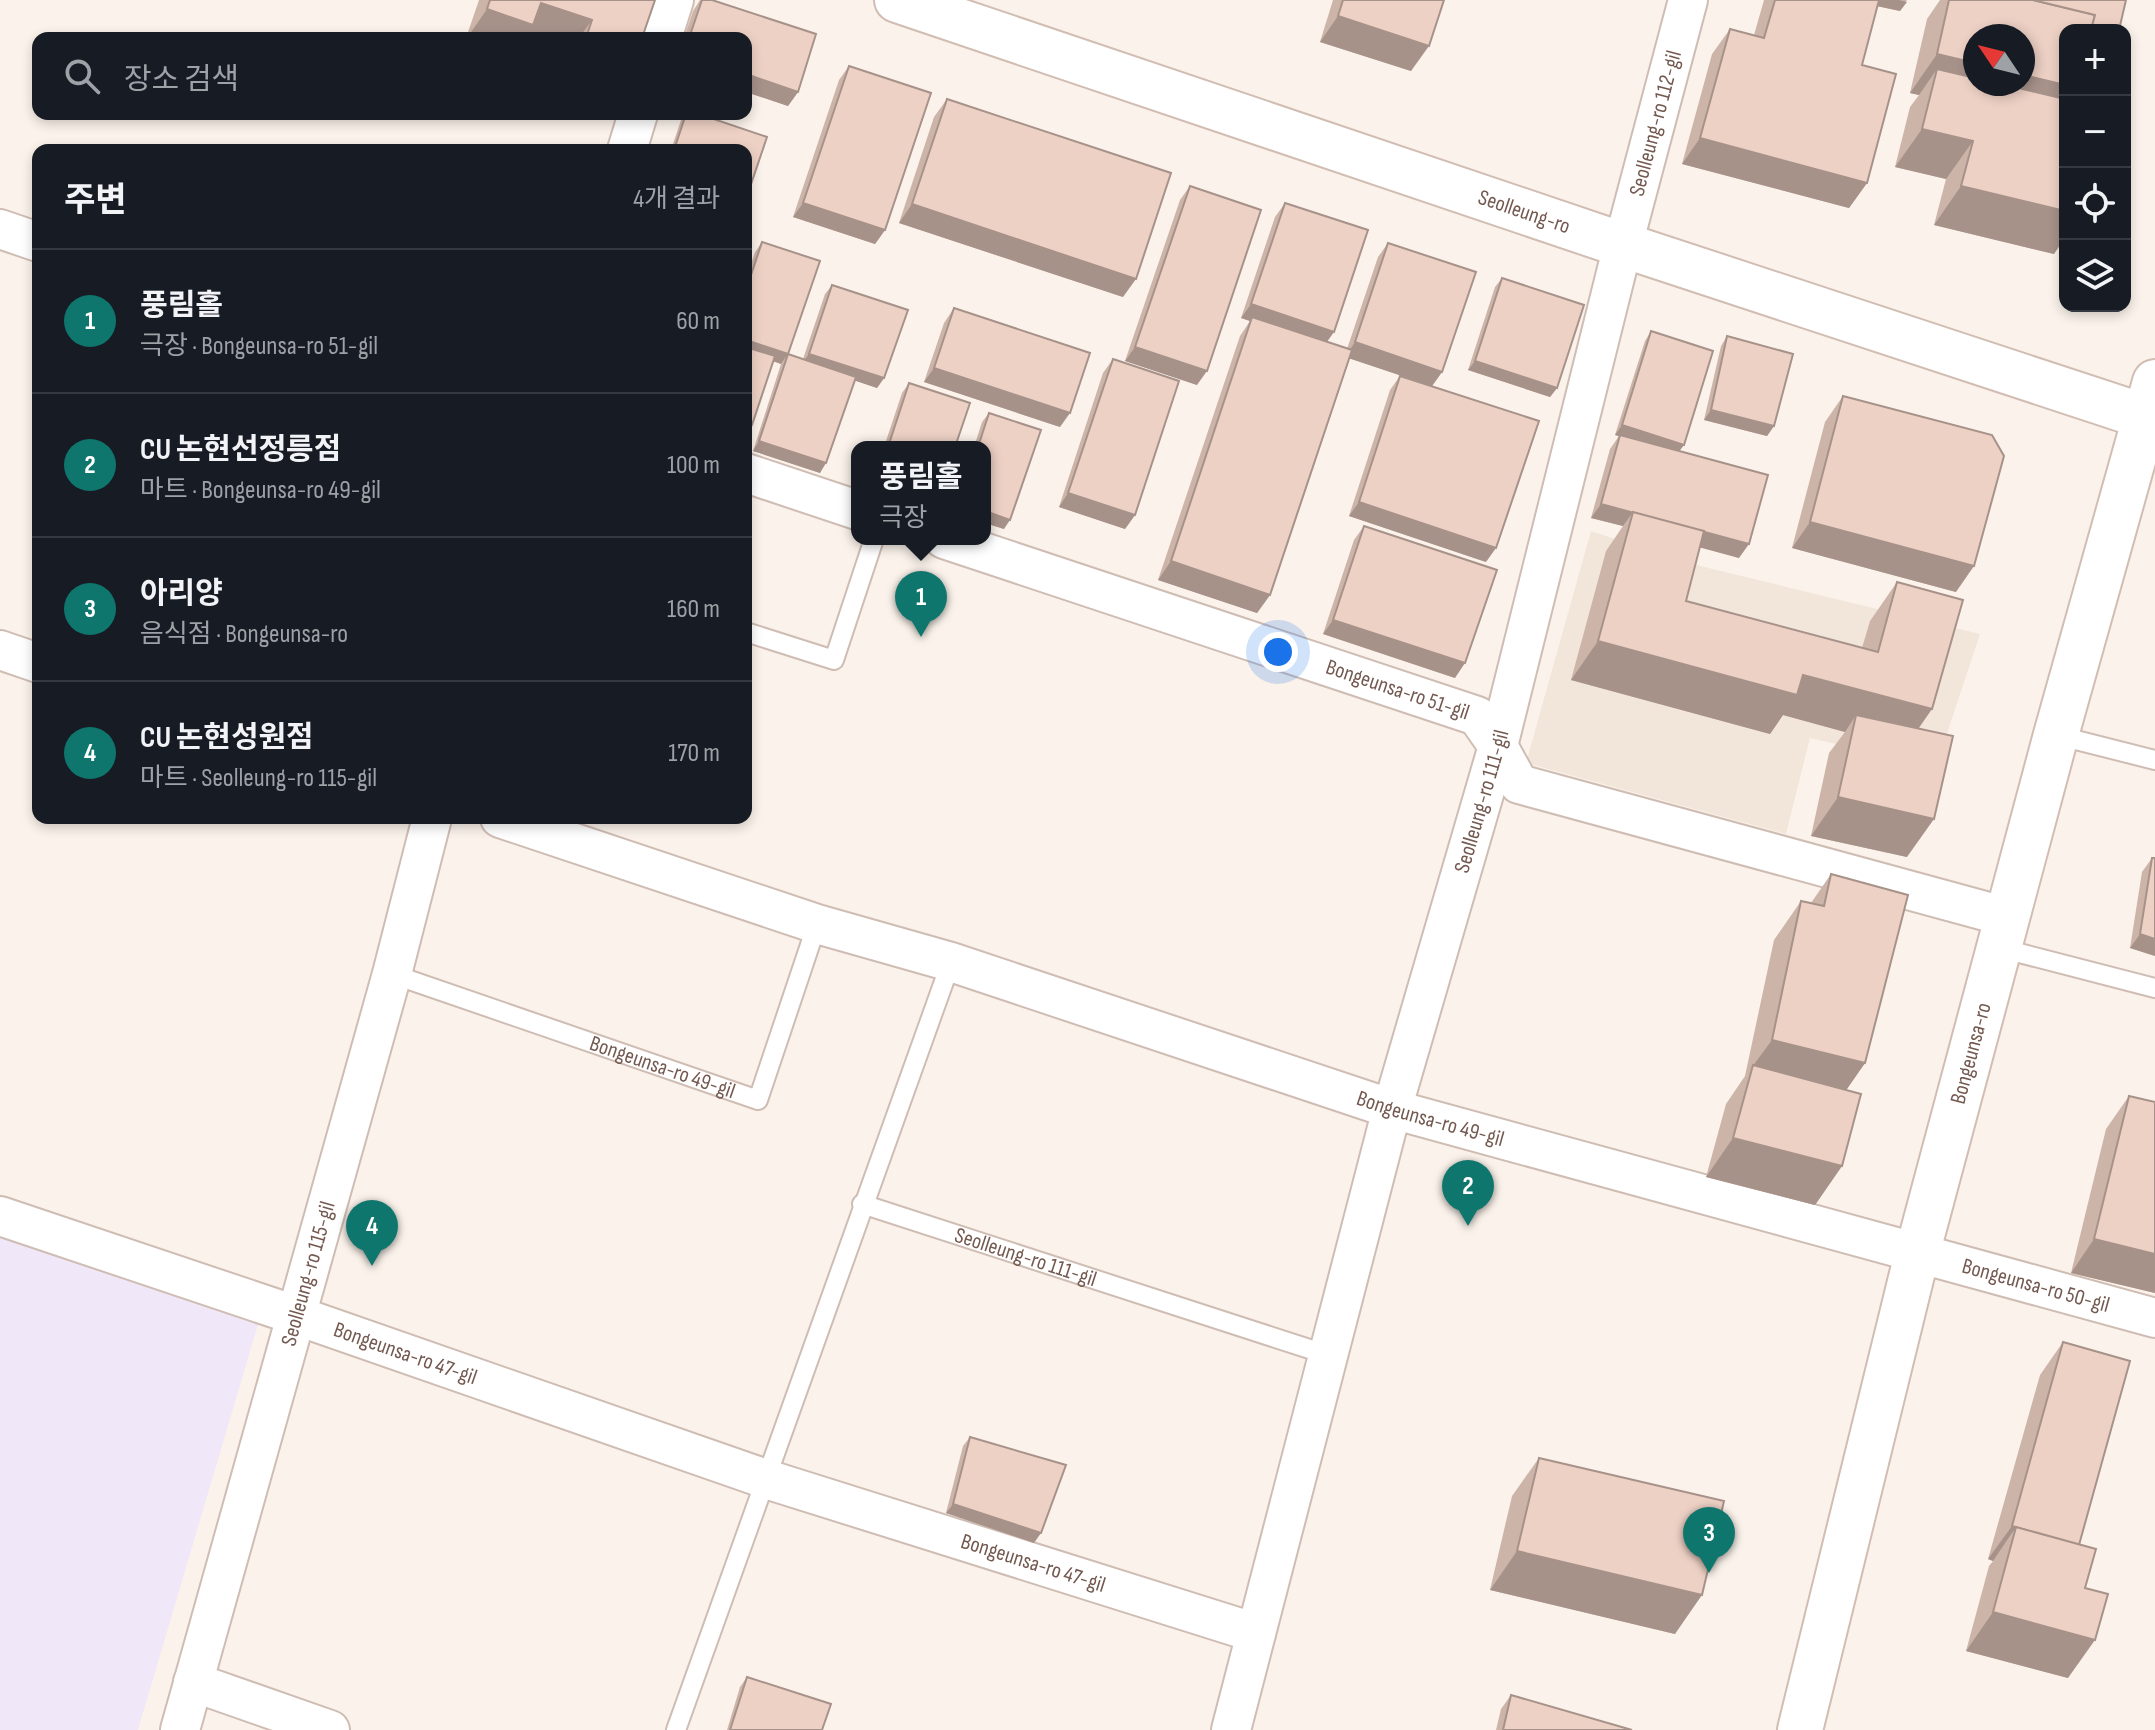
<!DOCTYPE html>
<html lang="ko">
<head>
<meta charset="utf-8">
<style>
  body { margin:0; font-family:"Sofia Sans Condensed","Noto Sans KR",sans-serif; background:#242831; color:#f1f3f6 }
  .controls { position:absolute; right:24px; top:24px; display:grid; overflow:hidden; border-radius:16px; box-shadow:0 4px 12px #0003 }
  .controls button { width:72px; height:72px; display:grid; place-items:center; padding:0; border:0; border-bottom:2px solid #363941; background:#171b24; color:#f1f3f6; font:40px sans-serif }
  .compass { position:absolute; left:1963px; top:24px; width:72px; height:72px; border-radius:50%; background:#171b24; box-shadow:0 4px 12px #0003; rotate:305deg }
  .you { position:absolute; left:1278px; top:652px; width:28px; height:28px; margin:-20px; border:6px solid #fff; border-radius:50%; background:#1a73e8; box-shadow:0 0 0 12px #1a73e833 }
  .badge { display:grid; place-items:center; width:52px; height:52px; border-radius:50%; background:#0f766e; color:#fff; font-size:26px; font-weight:700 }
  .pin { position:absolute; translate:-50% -66px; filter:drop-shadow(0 2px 4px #0008) }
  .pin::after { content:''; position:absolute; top:42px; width:28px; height:24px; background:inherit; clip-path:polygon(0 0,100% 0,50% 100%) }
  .popup { position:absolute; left:851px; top:441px; width:140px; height:104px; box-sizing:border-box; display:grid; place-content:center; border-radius:16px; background:#171b24; filter:drop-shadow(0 2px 6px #0005); font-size:26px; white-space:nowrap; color:#9ea1a6 }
  .popup b { font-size:30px; color:#f1f3f6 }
  .popup::after { content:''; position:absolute; left:50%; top:100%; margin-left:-16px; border:16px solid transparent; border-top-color:#171b24 }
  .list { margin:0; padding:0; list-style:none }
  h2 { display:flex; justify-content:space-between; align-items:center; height:104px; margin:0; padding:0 32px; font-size:34px }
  h2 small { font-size:26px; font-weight:400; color:#9ea1a6 }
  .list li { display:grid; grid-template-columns:52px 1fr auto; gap:24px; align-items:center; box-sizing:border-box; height:144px; padding:0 32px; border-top:2px solid #363941 }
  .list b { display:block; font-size:30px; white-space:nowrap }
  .list p { margin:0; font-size:26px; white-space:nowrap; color:#9ea1a6 }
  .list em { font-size:26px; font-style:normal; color:#9ea1a6 }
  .icon { flex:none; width:44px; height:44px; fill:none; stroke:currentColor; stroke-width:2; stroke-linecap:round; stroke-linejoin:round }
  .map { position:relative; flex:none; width:2155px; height:1730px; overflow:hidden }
  .search { position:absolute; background:#171b24; box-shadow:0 4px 12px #0003; left:32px; top:32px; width:720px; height:88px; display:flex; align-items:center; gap:20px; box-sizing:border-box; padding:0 28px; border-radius:16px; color:#9ea1a6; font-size:30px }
  .panel { position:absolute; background:#171b24; box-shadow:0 4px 12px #0003; left:32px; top:144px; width:720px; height:680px; border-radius:16px }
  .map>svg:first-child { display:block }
</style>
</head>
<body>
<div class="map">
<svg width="2155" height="1730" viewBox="0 0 2155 1730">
  <rect width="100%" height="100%" fill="#fbf3eb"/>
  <!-- residential -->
  <path fill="#f2e5da" d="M1591,531l97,32 292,71 -44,133 -126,-29 -24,96 -260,-71z"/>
  <!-- education -->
  <path fill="#f0e8f8" d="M0,1230l259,91 -121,409h-138z"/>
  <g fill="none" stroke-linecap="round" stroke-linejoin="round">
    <!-- service casing -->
    <g stroke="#cfbdb4" stroke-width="22">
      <g id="service">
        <path d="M746,632l88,28 40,-121"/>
        <path d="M2056,735l99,25"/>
        <path d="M2000,948l155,40"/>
        <path id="s1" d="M392,974l366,126 59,-176"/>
        <path id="s2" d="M862,1204l466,151"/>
        <path d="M676,1730l275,-768"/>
      </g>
    </g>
    <!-- minor casing -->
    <g stroke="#cfbdb4" stroke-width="42">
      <g id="minor">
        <path d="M662,38l12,-38"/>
        <path d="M627,150l11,-36"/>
        <path d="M0,229l38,13"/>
        <path d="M746,473l111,37"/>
        <path id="s3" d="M944,539l533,177 21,30 21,38 488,133"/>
        <path d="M0,650l38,13"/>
        <path id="s4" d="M500,818l317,106 134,38 441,147 763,209"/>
        <path id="s5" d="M0,1216l295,99 471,164 490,154"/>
        <path d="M193,1682l137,48"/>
        <path id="s6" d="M180,1730l212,-756 40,-156"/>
        <path id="s7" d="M1231,1730l161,-621 106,-363 125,-501 65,-245"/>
      </g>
    </g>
    <!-- secondary casing -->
    <g stroke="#d1bdb2" stroke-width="48">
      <g id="secondary">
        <path id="s8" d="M897,0l726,245 532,175"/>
        <path id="s9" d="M1800,1730l117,-476 139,-519 99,-353"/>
      </g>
    </g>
    <!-- service -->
    <use href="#service" stroke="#fff" stroke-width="18"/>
    <!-- minor -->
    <use href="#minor" stroke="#fff" stroke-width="38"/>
    <!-- secondary -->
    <use href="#secondary" stroke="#fff" stroke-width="44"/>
  </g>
  <!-- wall -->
  <g fill="#cdb4a9">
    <path d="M479,0h176l-13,38h-176z"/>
    <path d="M700,0h12l104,34 -18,58 -10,14 -42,-14v-54h-62l9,-27z"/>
    <path d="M1333,0h111l-33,71 -91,-29z"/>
    <path d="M1764,0h143l-7,11 -23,-5 -15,59 5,118 -18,25 -167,-44 30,-110 18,-25 24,6z"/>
    <path d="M1940,0h186l-61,30 -11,224 -120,-29 12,-46 -51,-12 15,-60 9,-12 -9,-2 17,-74z"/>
    <path d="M849,66l36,164 -10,14 -82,-27 46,-137z"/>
    <path d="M947,99l176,198 -224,-74 35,-106z"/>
    <path d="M685,114h14l47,36h-75l10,-30z"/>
    <path d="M1190,186l7,199 -72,-24 55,-161z"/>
    <path d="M1285,203l42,139 20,7 31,-92 10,-14 54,129 -10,14 -83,-28 -79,237 -13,18 -99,-33 82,-244 10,-15 -9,-3 34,-101z"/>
    <path d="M762,242l26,112 -7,10 -7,-3 -28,73v-155l9,-27z"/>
    <path d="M1502,278l55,110 -7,9 -82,-27 27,-83z"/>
    <path d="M832,285l52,93 -7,10 -23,-8 -34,93 -67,-22 28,-87 7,-10 15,5 22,-65z"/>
    <path d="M954,308l106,119 -136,-45 20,-59z"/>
    <path d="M1651,331l33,114 -5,6 60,107 -39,-11 -14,54 176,47 8,-27 27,-39 22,147 -12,128 -96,-21 18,-83 16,-21 -62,-17 -13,19 -199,-54 35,-129 17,-25 -32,-8 19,-69 9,-13 -4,-1 30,-94z"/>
    <path d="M1727,336l47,90 -7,10 -63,-16 17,-74z"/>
    <path d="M1113,359l22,156 -10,14 -66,-22 44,-134z"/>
    <path d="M1400,376l86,186 -137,-46 41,-126z"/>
    <path d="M909,383l46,64h-71l18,-54z"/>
    <path d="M1843,396l113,196 -164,-44 33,-126z"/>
    <path d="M989,413l15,116 -19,-6v-76h-11l8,-25z"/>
    <path d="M1364,526l91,152 -132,-44 31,-94z"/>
    <path d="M2152,858h3v98l-25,-8 12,-76z"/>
    <path d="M1831,874l34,189 -19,27 -4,76 -27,39 -109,-28 20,-73 19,-28 29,-136 27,-39 10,2z"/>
    <path d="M2129,1096l26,197 -84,-20 35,-144z"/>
    <path d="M2063,1342l15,203 7,43 -17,90 -102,-27 23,-85 4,-5 -5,-2 52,-184z"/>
    <path d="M970,1437l64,106 -88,-30 17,-67z"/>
    <path d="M1539,1458l136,176 -185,-44 22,-94z"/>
    <path d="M747,1677l75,53h-95l13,-43z"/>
    <path d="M1511,1695l121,35h-136l5,-21z"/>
  </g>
  <!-- shaded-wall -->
  <g fill="#a7928a">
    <path d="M1848,0h51l8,2 -7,9z"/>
    <path d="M541,3l51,17 -13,18h-112l20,-29z"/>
    <path d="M1338,16l91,30 -18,25 -91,-29z"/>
    <path d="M1937,54l38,9v21h48v-9l42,10v20l-15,21 -120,-28 7,-29 -18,26 -9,-2z"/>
    <path d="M746,74l52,18 -10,14 -42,-14z"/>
    <path d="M1922,129l51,12 -27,38 -51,-12z"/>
    <path d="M1700,138l167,45 -18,25 -167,-44z"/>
    <path d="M1961,186l104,25v27l-11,16 -120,-29z"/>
    <path d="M803,203l82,27 -10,14 -82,-27z"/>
    <path d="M912,204l224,75 -13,18 -224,-74z"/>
    <path d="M1251,304l83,28 -10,14 -72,-29 -2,4 -9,-3z"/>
    <path d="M746,340l42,14 -7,10 -35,-12z"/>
    <path d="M1355,342l87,30 -10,14 -87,-29z"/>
    <path d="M1135,347l72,24 -10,14 -72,-24z"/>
    <path d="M809,354l75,24 -7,10 -75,-25z"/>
    <path d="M1475,361l82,27 -7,9 -82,-27z"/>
    <path d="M934,368l136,45 -10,14 -136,-45z"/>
    <path d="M1711,410l63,16 -7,10 -63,-16z"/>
    <path d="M746,423l6,2 -6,9z"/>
    <path d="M1622,425l62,20 -7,9 -62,-19z"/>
    <path d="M759,441l67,22 -6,10 -67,-22z"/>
    <path d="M1068,493l67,22 -10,14 -66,-22z"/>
    <path d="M1359,502l137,46 -10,14 -137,-46z"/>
    <path d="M1601,504l32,8 -10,14 -32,-8z"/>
    <path d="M985,511l25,9 -6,9 -19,-6z"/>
    <path d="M1633,512l116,32 -10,14 -111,-30z"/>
    <path d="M1810,522l164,44 -18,26 -164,-44z"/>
    <path d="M1171,561l99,34 -13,18 -99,-33z"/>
    <path d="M1333,620l132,43 -10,15 -132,-44z"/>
    <path d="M1598,641l205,34 129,34 -27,39 -49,-33 -11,17 -62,-17 -13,19 -199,-54z"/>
    <path d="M1838,797l96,22 -27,38 -96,-21z"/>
    <path d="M2140,934l15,5v17l-25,-8z"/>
    <path d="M1772,1040l93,23 -27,39 -86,-35z"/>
    <path d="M1733,1138l109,28 -27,39 -109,-28z"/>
    <path d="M2094,1239l61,15v39l-84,-20z"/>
    <path d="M953,1504l88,29 -7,10 -88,-30z"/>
    <path d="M2012,1526l4,1 -23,34 -5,-2z"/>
    <path d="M1517,1551l185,44 -27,39 -185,-44z"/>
    <path d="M1993,1612l102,28 -27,38 -102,-27z"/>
  </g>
  <!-- building -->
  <g fill="#eed1c5" stroke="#a7928a" stroke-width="2">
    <path d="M490,0h165l-13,38h-56l6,-18 -51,-17 -8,22 -46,-16z"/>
    <path d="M702,0h10l104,34 -18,58 -52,-18v-36h-57z"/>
    <path d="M1343,0h101l-15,46 -91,-30z"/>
    <path d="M1775,0h104l-17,65 34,9 -29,109 -167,-45 30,-109 34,9z"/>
    <path d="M1949,0h84l62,15 -4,15h-26v55l-42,-10v-39h-48v27l-38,-9z"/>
    <path d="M2033,0h93l-7,30h-28l4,-15z"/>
    <path d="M849,66l82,27 -46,137 -82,-27z"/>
    <path d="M1937,69l38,9v6h27l63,15v112l-104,-25 12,-45 -51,-12z"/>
    <path d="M947,99l224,74 -35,106 -224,-75z"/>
    <path d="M686,114h13l68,23 -21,62v-49h-72z"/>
    <path d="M1190,186l71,24 -54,161 -72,-24z"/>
    <path d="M1285,203l83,27 -34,102 -83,-28z"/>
    <path d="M762,242l58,19 -32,93 -42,-14v-50z"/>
    <path d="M1388,243l88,29 -34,100 -87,-30z"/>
    <path d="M1502,278l82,27 -27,83 -82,-27z"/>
    <path d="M832,285l76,25 -24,68 -75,-24z"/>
    <path d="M954,308l136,45 -20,60 -136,-45z"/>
    <path d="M1252,317l100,33 -82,245 -99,-34z"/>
    <path d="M1651,331l62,20 -29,94 -62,-20z"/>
    <path d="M1727,336l66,18 -19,72 -63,-16z"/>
    <path d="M746,347l29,9 -23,69 -6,-2z"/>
    <path d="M788,354l68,23 -30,86 -67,-22z"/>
    <path d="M1113,359l66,22 -44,134 -67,-22z"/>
    <path d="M1400,376l139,45 -43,127 -137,-46z"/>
    <path d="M909,383l61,20 -15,44h-67z"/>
    <path d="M1843,396l149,39 12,21 -30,110 -164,-44z"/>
    <path d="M989,413l52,17 -31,90 -25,-9v-64h-7z"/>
    <path d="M1620,435l148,40 -19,69 -148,-40z"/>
    <path d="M1633,512l71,19 -18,70 192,51 19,-70 66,18 -31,109 -129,-34 -6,20 -199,-54z"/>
    <path d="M1364,526l133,44 -32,93 -132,-43z"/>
    <path d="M1856,715l97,21 -19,83 -96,-22z"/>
    <path d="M2152,858h3v81l-15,-5z"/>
    <path d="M1831,874l77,21 -43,168 -93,-23 29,-139 23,5z"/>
    <path d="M1753,1065l108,29 -19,72 -109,-28z"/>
    <path d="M2129,1096l26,6v152l-61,-15z"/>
    <path d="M2063,1342l67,19 -51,184 -67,-19z"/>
    <path d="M970,1437l96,28 -25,68 -88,-29z"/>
    <path d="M1539,1458l185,43 -22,94 -185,-44z"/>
    <path d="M2016,1527l80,22 -11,39 23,6 -13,46 -102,-28z"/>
    <path d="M747,1677l84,27 -9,26h-92z"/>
    <path d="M1511,1695l121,35h-129z"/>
  </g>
  <g text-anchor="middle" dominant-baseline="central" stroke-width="7" stroke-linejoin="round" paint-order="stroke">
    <!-- street labels -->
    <g font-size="22" fill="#745950" stroke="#fef8f2">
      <text stroke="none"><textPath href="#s7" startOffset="1662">Seolleung-ro 112-gil</textPath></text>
      <text stroke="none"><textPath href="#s8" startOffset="662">Seolleung-ro</textPath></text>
      <text stroke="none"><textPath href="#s3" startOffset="478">Bongeunsa-ro 51-gil</textPath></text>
      <text stroke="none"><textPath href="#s7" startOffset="962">Seolleung-ro 111-gil</textPath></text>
      <text stroke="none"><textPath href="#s9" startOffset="698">Bongeunsa-ro</textPath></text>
      <text stroke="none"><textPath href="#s1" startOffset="286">Bongeunsa-ro 49-gil</textPath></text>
      <text stroke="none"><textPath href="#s4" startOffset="978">Bongeunsa-ro 49-gil</textPath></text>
      <text stroke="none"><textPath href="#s2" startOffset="172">Seolleung-ro 111-gil</textPath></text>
      <text stroke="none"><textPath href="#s6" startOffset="474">Seolleung-ro 115-gil</textPath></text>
      <text stroke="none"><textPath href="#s4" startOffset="1606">Bongeunsa-ro 50-gil</textPath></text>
      <text stroke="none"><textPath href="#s5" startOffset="428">Bongeunsa-ro 47-gil</textPath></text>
      <text stroke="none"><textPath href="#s5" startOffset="1090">Bongeunsa-ro 47-gil</textPath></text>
    </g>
  </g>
</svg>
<div class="controls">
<button>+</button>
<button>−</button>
<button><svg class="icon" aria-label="locate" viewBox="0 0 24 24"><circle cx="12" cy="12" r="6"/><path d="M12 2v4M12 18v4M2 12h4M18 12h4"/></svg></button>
<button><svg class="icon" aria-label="layers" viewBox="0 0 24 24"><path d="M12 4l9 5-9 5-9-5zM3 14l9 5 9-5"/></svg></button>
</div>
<svg class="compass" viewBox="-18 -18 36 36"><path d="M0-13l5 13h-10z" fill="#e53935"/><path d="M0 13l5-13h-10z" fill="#9ea1a6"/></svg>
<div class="you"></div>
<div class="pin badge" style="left:921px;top:637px">1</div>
<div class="popup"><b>풍림홀</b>극장</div>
<div class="pin badge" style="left:1468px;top:1226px">2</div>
<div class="pin badge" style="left:1709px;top:1573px">3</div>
<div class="pin badge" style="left:372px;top:1266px">4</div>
<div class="search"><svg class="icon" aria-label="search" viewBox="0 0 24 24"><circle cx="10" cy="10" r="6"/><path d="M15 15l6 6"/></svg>장소 검색</div>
<section class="panel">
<h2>주변<small>4개 결과</small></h2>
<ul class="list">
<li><span class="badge">1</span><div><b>풍림홀</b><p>극장 · Bongeunsa-ro 51-gil</p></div><em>60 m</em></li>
<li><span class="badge">2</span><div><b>CU 논현선정릉점</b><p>마트 · Bongeunsa-ro 49-gil</p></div><em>100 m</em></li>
<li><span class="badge">3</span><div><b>아리양</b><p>음식점 · Bongeunsa-ro</p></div><em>160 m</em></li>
<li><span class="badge">4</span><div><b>CU 논현성원점</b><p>마트 · Seolleung-ro 115-gil</p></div><em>170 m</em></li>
</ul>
</section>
</div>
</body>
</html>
